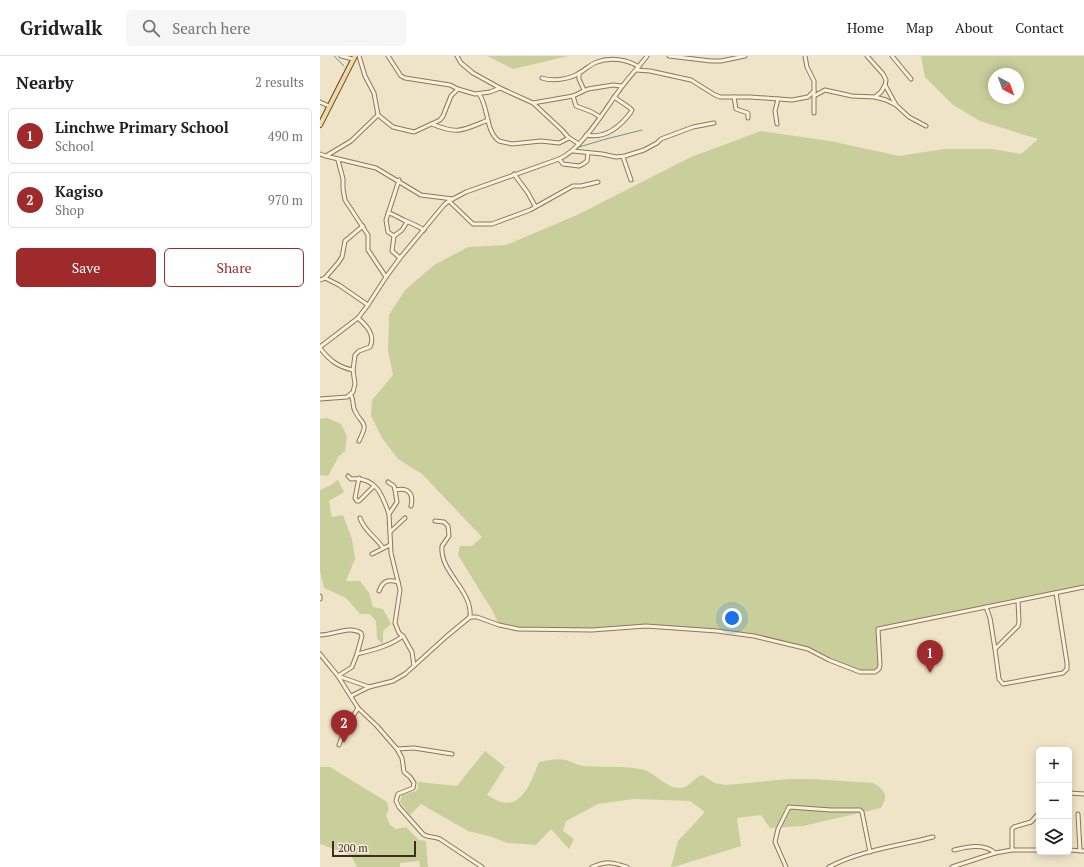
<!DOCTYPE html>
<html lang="en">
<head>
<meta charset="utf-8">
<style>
  body { margin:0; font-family:"PT Serif",serif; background:#f6f6f6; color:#202124 }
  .controls { position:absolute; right:12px; bottom:12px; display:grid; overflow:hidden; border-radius:6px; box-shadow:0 2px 10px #0003 }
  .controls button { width:36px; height:36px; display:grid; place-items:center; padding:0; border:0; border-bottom:1px solid #e0e0e0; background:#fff; color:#202124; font:20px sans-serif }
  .compass { position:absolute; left:668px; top:12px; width:36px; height:36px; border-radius:50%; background:#fff; box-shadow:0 2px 10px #0003; rotate:139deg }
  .scale { position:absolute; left:12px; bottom:10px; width:84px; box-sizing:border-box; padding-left:4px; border:2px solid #3d2e20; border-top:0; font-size:11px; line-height:14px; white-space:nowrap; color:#3d2e20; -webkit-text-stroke:3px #f7eed8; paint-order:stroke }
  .you { position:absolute; left:412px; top:562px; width:14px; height:14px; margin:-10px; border:3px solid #fff; border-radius:50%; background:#1a73e8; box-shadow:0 0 0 6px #1a73e833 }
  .badge { display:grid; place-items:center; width:26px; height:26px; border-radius:50%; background:#9e2a2b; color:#fff; font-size:13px; font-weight:700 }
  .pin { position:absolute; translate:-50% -33px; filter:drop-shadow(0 1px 2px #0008) }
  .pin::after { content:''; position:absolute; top:21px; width:14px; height:12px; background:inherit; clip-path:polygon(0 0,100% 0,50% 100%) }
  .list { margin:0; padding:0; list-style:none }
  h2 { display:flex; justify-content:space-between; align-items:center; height:52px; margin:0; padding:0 16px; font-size:17px }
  h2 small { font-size:13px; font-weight:400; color:#757577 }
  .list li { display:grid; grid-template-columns:26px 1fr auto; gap:12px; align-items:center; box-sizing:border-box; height:56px; margin:0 8px 8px; padding:0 8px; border:1px solid #e0e0e0; border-radius:6px }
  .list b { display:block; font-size:15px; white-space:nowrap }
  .list p { margin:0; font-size:13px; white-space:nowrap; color:#757577 }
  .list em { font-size:13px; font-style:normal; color:#757577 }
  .actions { display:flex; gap:8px; padding:12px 16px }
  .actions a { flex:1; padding:9px 0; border:1px solid #9e2a2b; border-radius:6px; text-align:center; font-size:14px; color:#9e2a2b }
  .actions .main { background:#9e2a2b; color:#fff }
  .icon { flex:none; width:22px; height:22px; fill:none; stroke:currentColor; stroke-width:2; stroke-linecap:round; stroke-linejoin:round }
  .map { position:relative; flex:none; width:764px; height:811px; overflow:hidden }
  header { display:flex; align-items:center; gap:24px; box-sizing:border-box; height:56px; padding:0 20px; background:#fff; border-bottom:1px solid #e0e0e0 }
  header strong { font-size:19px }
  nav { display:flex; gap:22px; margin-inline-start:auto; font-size:14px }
  .search { width:280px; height:36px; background:#f6f6f6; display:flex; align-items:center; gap:10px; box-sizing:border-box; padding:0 14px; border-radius:6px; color:#757577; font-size:15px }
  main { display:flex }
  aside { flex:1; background:#fff }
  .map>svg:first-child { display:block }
</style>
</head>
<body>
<header>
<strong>Gridwalk</strong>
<div class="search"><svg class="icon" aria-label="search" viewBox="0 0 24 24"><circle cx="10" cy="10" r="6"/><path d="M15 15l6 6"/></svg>Search here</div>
<nav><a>Home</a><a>Map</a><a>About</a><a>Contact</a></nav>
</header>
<main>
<aside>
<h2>Nearby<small>2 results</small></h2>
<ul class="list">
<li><span class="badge">1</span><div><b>Linchwe Primary School</b><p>School</p></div><em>490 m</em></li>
<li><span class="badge">2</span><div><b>Kagiso</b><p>Shop</p></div><em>970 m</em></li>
</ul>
<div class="actions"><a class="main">Save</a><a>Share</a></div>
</aside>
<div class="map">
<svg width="764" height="811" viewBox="0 0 764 811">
  <rect width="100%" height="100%" fill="#f0e4c8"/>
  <!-- green -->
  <g fill="#c9cf9b" fill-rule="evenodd">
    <path d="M167,0h82l-56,13z"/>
    <path d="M601,0h163v531l-206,42 1,40 -4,3h-15l-12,-4 -35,-17 -59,-15 -108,-10 -54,4 -74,-1 -19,-4 -7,-15 -34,-55 2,-9h12l10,-9 -60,-63 -24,-15 -16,-21 -11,-22 1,-16 21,-25 -5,-24 1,-36 16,-25 29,-25 34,-18 38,-2 71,-30 114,-58 70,-26 69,10 69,15 45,-7h49l28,5 17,-15 -58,-18 -27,-16 -28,-28zM674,18h24v24h-24z"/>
    <path d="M7,362l14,6 6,12 -2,15 -6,5 -11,20 -8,-1v-56z"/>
    <path d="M18,424l6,12 -15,9 3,16 11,-2 9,24 3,20 -9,22h14l9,12 4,14 10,2 8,15 -8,7v14l-6,-7 -1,-17 -6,-7h-10l-14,-16 -22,-10 -4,-17v-81l11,-5z"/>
    <path d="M165,695l20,16 -18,28c4,2 10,6 14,7 23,6 31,-24 38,-40 9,-2 18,-4 27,-2 6,2 11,5 18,6 20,2 40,-1 60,4 13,4 22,18 35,18 11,0 14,-10 23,-13l13,8 11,2 63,-6h24l60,4c12,7 16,12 8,25l-78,18 -33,2 -9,-13 -24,3 4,28 -67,21h-3l7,-26 27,-29 -15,-11 -56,-2 -36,5 -32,17 -3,10 11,8 -5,10 -18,-20 -15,16 -29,-2 -15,-6 -24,-6 -47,-27 -11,11 -10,-13 2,-7 14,-4 2,-3v-6l39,4z"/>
    <path d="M0,711h10l57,35c1,5 3,9 -1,13l4,10 6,4 10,-2 13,13 7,1 2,26h-8l-1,-6 -19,2v4h-43l-6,-12 -31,-11z"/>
  </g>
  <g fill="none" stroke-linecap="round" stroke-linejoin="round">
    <!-- stream -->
    <g stroke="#6f938a" stroke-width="1">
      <path d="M14,0l10,10"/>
      <path d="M259,91l27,-8 36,-9"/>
    </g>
    <!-- minor casing -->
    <g stroke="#8d765c" stroke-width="5">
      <g id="minor">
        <path d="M21,0l12,3"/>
        <path d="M39,0l6,20 9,17 4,22 15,12 21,5 26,-12 3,-4 8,-20 7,-7"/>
        <path d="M68,0l13,20 4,2 45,7 8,4 17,5 15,-2 10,-4"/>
        <path d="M137,0l4,7 12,10 27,15 33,15 29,27 6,7 11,7"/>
        <path d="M349,0l42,5h10l24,-5"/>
        <path d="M485,0l2,11 7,14v32"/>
        <path d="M547,0l16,18 3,6 -1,5 11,20 13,12 17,9"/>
        <path d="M572,0l19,23"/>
        <path d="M316,14l14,1 41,9 24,15 5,2h30l42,3 16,-3 6,-6"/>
        <path d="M259,17v6l5,11"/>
        <path d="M222,22c11,4 29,1 39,-6 5,-3 10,-8 16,-10 13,-5 30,-3 42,5"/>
        <path d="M159,38c10,13 6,37 20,47l13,3 29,-3 18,2 10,-5"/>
        <path d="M253,40l3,10 16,6 8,5"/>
        <path d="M494,40l11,-6 27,6 23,1 6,-5 4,-7"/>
        <path d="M414,41l2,12 12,4v5"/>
        <path d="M555,41l11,3 10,5"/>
        <path d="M0,46l9,4"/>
        <path d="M213,47l40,-7 15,-7 25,-4 9,1"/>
        <path d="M112,68c26,11 31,6 56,-4"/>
        <path d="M457,68l-2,-13 3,-12"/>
        <path d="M266,79c19,4 34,-8 45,-23l1,-2 -2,-2 -16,-11"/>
        <path d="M253,95l29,3 14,3 9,-1 19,-6 13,-7 4,-4 32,-12 21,-4"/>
        <path d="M0,98l6,2 25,-15 27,-26"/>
        <path d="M6,100l50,12 45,27 32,4"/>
        <path d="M303,101l8,23"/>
        <path d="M239,103l4,5 16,2 4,-2 4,-3 1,-8"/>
        <path d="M18,104l5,19v10l2,11 23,35v15l18,27"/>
        <path d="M194,118l14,19 7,13"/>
        <path d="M129,145l24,23h19l38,-14 43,-24h8l17,-4"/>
        <path d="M68,157c7,1 12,6 18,8 7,3 12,5 18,9"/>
        <path d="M74,180l-6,-4 -2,-12 13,-40"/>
        <path d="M74,180l-2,15 8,7"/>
        <path d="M74,180l8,-6 5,-8"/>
        <path d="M5,222l13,-15 4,-6 3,-16 18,-15"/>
        <path d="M0,224l5,-2 14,7 29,20"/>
        <path d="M0,291l38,-29 10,-13 18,-28 14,-19 44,-53 5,-4 17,-9 93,-33c22,-9 45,-48 59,-67 9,-13 20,-24 29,-36"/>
        <path d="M0,292c9,12 18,19 33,22l2,14 -2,8 -6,5 -27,2"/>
        <path d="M33,314l2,-15 4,-4 11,-4c6,-12 -4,-22 -12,-29"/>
        <path d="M31,339c3,5 1,11 4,16 8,16 14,9 4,30"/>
        <path d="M28,420l3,3c25,-2 31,15 38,35"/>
        <path d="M39,422l-4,20 2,3h2l15,-15"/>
        <path d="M68,426l6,4 1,4"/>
        <path d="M91,450c3,-13 -3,-19 -16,-16l2,12 -8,12 2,39 9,37 -5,33 4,10 4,3 9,16 2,14"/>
        <path d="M40,462c4,13 16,19 23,30"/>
        <path d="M115,465l9,1 4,4 1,10 -7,10c-3,26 31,44 28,71"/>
        <path d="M70,476l15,-14"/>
        <path d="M52,498l18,-9"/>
        <path d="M59,535c4,-10 8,-12 19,-9"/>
        <path d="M0,540v3"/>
        <path d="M698,545l1,21 -1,4 -23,23 4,30 4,5 60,-11 4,-4v-6l-11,-70"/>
        <path d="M666,551l4,11 5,31"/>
        <path d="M0,579c14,0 30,-10 41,-2l1,3 -5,18"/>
        <path d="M0,598l18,22 20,32 19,18 20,23 5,9 2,14 6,5 4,6 -1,5 -15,6 -2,7 3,6 24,27c5,4 11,2 17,5l42,28"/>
        <path d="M18,620l31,11 24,-6 12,-7 42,-38 23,-19h7l22,8 19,4 74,1 54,-4 71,5 37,5 54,13 21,11 31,12h15l4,-3 1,-4 -2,-36 206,-42"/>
        <path d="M18,620l14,-9 5,-13c16,-4 33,-8 46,-18"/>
        <path d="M31,640l18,-9"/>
        <path d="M19,689l5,-14 14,-23"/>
        <path d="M77,693l17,-1 38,6"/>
        <path d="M749,737l15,1"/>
        <path d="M758,758l2,37"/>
        <path d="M634,794c13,-3 30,-7 41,3"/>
        <path d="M692,794v-21l2,-2 17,-5 8,-9"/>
        <path d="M749,794l15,1"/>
        <path d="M272,811c15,-6 20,-5 35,0"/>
        <path d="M466,811l-11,-25 3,-13 11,-22 42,3h29l2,2 8,40"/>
        <path d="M509,811c32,-17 69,-21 104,-30"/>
        <path d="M632,811l43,-14 17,-3h27"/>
      </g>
    </g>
    <!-- major casing -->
    <g stroke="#5b4430" stroke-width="6">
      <path id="major" d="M0,69l35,-69"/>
    </g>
    <!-- minor -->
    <use href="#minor" stroke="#faf1dc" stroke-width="3"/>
    <!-- major -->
    <use href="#major" stroke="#f3d9a0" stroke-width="4"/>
  </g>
</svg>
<div class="controls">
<button>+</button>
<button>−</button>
<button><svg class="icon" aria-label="layers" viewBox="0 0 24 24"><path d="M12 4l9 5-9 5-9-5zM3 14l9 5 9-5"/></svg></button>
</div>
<svg class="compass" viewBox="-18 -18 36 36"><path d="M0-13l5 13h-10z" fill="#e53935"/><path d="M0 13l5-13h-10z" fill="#757577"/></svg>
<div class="scale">200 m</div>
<div class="you"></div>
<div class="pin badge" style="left:610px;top:617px">1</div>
<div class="pin badge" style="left:24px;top:687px">2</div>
</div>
</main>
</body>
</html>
